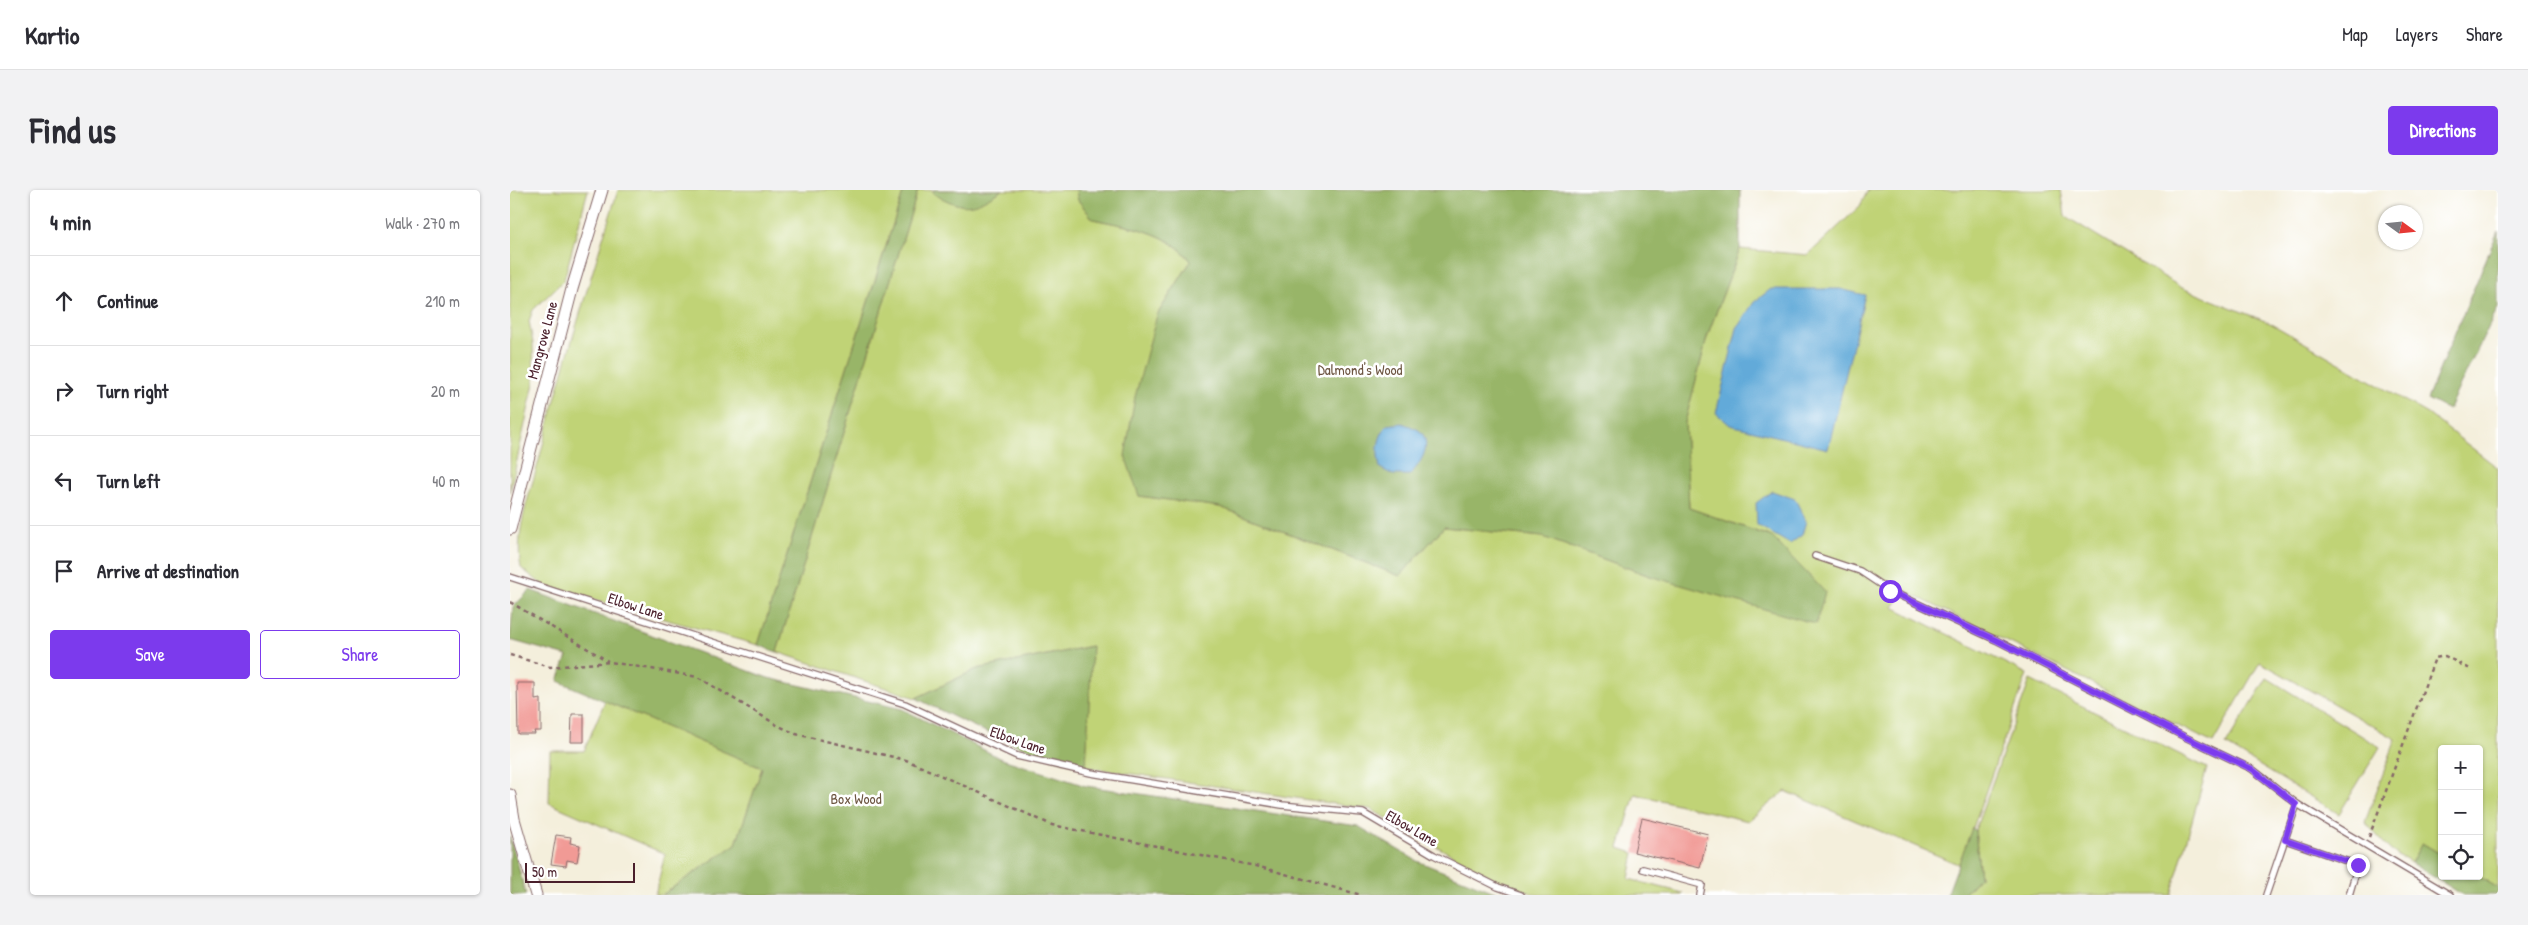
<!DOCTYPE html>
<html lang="en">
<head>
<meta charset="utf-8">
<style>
  body { margin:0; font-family:"Patrick Hand",sans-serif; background:#f2f2f3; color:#2b2b33 }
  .controls { position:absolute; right:15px; bottom:15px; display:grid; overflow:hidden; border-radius:5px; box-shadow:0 1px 4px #0004 }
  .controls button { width:45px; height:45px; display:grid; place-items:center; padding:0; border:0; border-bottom:1px solid #e1e1e2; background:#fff; color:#2b2b33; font:25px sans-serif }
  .compass { position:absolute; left:1868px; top:15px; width:45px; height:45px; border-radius:50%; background:#fff; box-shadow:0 1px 4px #0004; rotate:105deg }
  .scale { position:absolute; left:15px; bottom:12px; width:110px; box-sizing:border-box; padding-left:5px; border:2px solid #4a1f2b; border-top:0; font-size:14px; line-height:18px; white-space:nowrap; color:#4a1f2b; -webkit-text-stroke:4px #fff; paint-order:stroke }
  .stop { position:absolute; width:15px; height:15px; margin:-11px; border:4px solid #7c3aed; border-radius:50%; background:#fff }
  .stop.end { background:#7c3aed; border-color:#fff; box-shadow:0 1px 5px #0008 }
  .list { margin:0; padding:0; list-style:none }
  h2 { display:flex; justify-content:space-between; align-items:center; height:65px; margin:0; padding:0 20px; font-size:21px }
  h2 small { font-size:16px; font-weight:400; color:#7c7c81 }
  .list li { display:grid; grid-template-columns:32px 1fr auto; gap:15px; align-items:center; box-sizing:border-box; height:90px; padding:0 20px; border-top:1px solid #e1e1e2 }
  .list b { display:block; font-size:19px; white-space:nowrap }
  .list em { font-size:16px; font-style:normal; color:#7c7c81 }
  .actions { display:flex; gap:10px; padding:15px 20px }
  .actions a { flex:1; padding:11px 0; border:1px solid #7c3aed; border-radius:5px; text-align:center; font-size:18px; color:#7c3aed }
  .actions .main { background:#7c3aed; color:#fff }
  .icon { flex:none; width:28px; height:28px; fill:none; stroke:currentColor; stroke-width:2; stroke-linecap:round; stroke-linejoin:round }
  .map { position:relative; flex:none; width:1988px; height:705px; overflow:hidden; border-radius:5px }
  header { display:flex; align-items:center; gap:30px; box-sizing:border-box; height:70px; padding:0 25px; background:#fff; border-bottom:1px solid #e1e1e2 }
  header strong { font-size:24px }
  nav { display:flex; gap:28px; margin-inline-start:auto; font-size:18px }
  .intro { display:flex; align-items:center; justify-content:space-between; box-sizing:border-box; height:120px; padding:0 30px }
  h1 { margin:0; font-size:35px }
  .button { padding:12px 22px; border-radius:5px; background:#7c3aed; color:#fff; font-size:18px; font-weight:700 }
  main { display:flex; gap:30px; padding:0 30px }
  aside { flex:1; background:#fff; border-radius:5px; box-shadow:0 1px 4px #0004 }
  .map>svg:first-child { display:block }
</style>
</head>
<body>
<header>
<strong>Kartio</strong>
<nav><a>Map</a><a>Layers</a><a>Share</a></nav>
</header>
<div class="intro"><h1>Find us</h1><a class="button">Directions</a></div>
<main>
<aside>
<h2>4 min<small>Walk · 270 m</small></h2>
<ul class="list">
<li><svg class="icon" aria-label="ahead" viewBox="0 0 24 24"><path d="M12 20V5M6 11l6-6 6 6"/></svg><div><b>Continue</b></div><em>210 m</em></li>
<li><svg class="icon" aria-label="right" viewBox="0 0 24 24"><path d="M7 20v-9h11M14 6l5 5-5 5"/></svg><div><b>Turn right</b></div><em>20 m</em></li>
<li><svg class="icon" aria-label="left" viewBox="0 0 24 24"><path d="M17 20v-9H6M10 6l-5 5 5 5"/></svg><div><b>Turn left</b></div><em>40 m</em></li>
<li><svg class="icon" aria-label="arrive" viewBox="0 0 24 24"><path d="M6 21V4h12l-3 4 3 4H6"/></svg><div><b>Arrive at destination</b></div></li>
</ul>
<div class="actions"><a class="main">Save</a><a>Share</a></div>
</aside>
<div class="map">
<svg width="1988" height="705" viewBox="0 0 1988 705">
  <rect width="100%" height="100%" fill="#fff"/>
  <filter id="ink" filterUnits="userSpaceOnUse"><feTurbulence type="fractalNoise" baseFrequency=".02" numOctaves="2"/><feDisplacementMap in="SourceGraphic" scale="10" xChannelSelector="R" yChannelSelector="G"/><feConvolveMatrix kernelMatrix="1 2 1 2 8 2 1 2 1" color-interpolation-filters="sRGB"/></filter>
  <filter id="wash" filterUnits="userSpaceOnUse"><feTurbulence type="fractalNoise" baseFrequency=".0096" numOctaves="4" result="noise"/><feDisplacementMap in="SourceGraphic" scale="20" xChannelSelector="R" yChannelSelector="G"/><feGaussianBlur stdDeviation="1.12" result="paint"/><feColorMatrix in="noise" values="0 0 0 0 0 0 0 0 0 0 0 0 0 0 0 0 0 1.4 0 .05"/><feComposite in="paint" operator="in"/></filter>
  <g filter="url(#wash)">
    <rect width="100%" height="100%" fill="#f4efdc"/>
    <!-- green -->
    <g fill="#c0d376" stroke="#857950">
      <path d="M0,0h78l-24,90 -31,30 -4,11 4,22 1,40 -24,109z"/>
      <path d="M108,0h286l-146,455 -214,-59 -23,-18c-7,-35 9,-74 18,-108 23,-91 51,-180 79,-270z"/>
      <path d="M408,0h158l2,10 15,19c36,8 74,11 98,42l-34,54 -18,181 81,11 180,69 44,-49 99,10 107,39 122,-39 -83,-29 -4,-86 23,-88 32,-85 68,6 52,-49 8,-16h193l4,26 117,72 88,35 158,91 70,54v420l-20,-12 1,-127h-37v106l-20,-12 -11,20 -21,-13 -25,-28 31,-83 -136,-77 -47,81 -308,-152 -12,16 134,67 -67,191 -175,-74 -37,30 -113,-27 -16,54 15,5 -5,26 54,14 -1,2h-145l-37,-13 -130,-73 -284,-42 5,-121 -114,23 -61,29 -139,-46z"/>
      <path d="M1757,488l113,69 -41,67 -113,-69z"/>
      <path d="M1520,490l177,88 -36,127h-208l17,-18 -5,-47z"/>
      <path d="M95,511l157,67 -26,76 -74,51h-7l10,-41 -116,-51 1,-52h34z"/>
    </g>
    <!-- forest -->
    <g fill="#98b567" stroke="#716a49">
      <path d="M394,0h14l-141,462 -19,-7z"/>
      <path d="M423,0h69c-30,18 -35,22 -68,4z"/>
      <path d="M566,0h664v59l-32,85 -23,88 4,86 83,29 53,55 -9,32 -166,-48 -107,-39 -99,-10 -44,49 -180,-69 -81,-11 -14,-40 10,-59 22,-82 34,-54c-24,-31 -62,-34 -98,-42l-15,-19z"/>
      <path d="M1988,41v77l-50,102 -21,-11z"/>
      <path d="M20,400l238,88 134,31 100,50 84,27 272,40 59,35 85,34h-840l74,-51 26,-76 -204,-87 9,-25 -57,-16 3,-33z"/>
      <path d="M582,456l-6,121c-61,-15 -113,-40 -170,-69l61,-29z"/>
      <path d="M1462,638l3,2 5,47 -17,18h-16z"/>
      <path d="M0,646l16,59h-16z"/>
      <path d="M1912,653l20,12v21h36l20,12v7h-35l-52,-32z"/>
    </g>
    <!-- water -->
    <g fill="#62aad9" stroke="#566482">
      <path d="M1261,99h69l25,6 -37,154 -98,-24 -14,-12 21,-85 17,-26z"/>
      <path d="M892,233c5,2 14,5 18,8 14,14 -1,34 -10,44h-17l-13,-7c-4,-18 -3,-29 7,-43z"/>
      <path d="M1262,301l23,8 11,22 -4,14 -12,9 -33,-19 -1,-22z"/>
    </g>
    <g id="blocks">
      <!-- building -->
      <g fill="#f19a95">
        <path d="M7,493h18v17l6,-1v32h-7l1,3h-17z"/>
        <path d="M62,524h12v28h-13z"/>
        <path d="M1132,628l66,16 -8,34 -66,-16z"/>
        <path d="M46,645l15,2 -1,6 10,2 -3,17 -10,-2 -1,6 -15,-2z"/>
      </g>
    </g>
  </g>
  <g filter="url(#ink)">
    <use href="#blocks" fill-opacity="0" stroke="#866869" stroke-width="1"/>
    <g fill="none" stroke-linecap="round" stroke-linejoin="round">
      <!-- service casing -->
      <g stroke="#866869" stroke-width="8">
        <g id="service">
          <path d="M1305,366l45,15 30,20 106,49 189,97 67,32 45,35 -31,91"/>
          <path d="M0,387l395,127 112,52 74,17 191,32 81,8 71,42 64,32 23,8"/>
          <path d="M1787,614l153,91"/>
          <path d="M1775,650l73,25 -9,30"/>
          <path d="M1133,679l59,16 -2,10"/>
        </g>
      </g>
      <!-- minor casing -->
      <g stroke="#866869" stroke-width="13">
        <g id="minor">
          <path d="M0,339l62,-240 30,-99"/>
          <path d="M0,605l4,24 22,76"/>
        </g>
      </g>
      <!-- path -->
      <g stroke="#866869" stroke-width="2.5" stroke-dasharray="4 4" stroke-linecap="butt">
        <path d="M0,412l98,59"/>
        <path d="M0,465l40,12 60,-5 88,15 79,48 19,9 110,26 146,65 208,42 101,28"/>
        <path d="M1859,647l66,-179 10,-2 25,13"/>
      </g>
      <!-- service -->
      <use href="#service" stroke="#fff" stroke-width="5.5"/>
      <!-- minor -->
      <use href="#minor" stroke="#fff" stroke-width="11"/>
    </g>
  </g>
  <g fill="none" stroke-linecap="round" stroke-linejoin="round" filter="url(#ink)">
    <!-- route -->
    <path stroke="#7c3aed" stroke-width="6" d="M1380,401l106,49 189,97 67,32 44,35 -11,36 73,25"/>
  </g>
  <g text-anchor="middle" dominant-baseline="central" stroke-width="5" stroke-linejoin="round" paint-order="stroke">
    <!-- street labels -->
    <g font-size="15" fill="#4a1f2b" stroke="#fff">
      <text transform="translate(32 150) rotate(-75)">Mangrove Lane</text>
      <text transform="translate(126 416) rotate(18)">Elbow Lane</text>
      <text transform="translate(508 550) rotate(19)">Elbow Lane</text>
      <text transform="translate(902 638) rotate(30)">Elbow Lane</text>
    </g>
    <!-- park labels -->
    <g font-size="15" fill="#6d5542" stroke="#fff">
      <text x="850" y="179">Dalmond's Wood</text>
      <text x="346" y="608">Box Wood</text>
    </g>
  </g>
</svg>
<div class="controls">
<button>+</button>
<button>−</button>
<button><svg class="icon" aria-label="locate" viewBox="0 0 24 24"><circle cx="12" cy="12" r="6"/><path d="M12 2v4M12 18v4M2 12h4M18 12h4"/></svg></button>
</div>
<svg class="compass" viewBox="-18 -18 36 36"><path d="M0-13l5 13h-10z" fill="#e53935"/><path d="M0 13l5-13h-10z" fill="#7c7c81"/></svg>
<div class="scale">50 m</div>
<div class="stop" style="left:1380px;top:401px"></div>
<div class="stop end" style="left:1848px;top:675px"></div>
</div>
</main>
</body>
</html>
